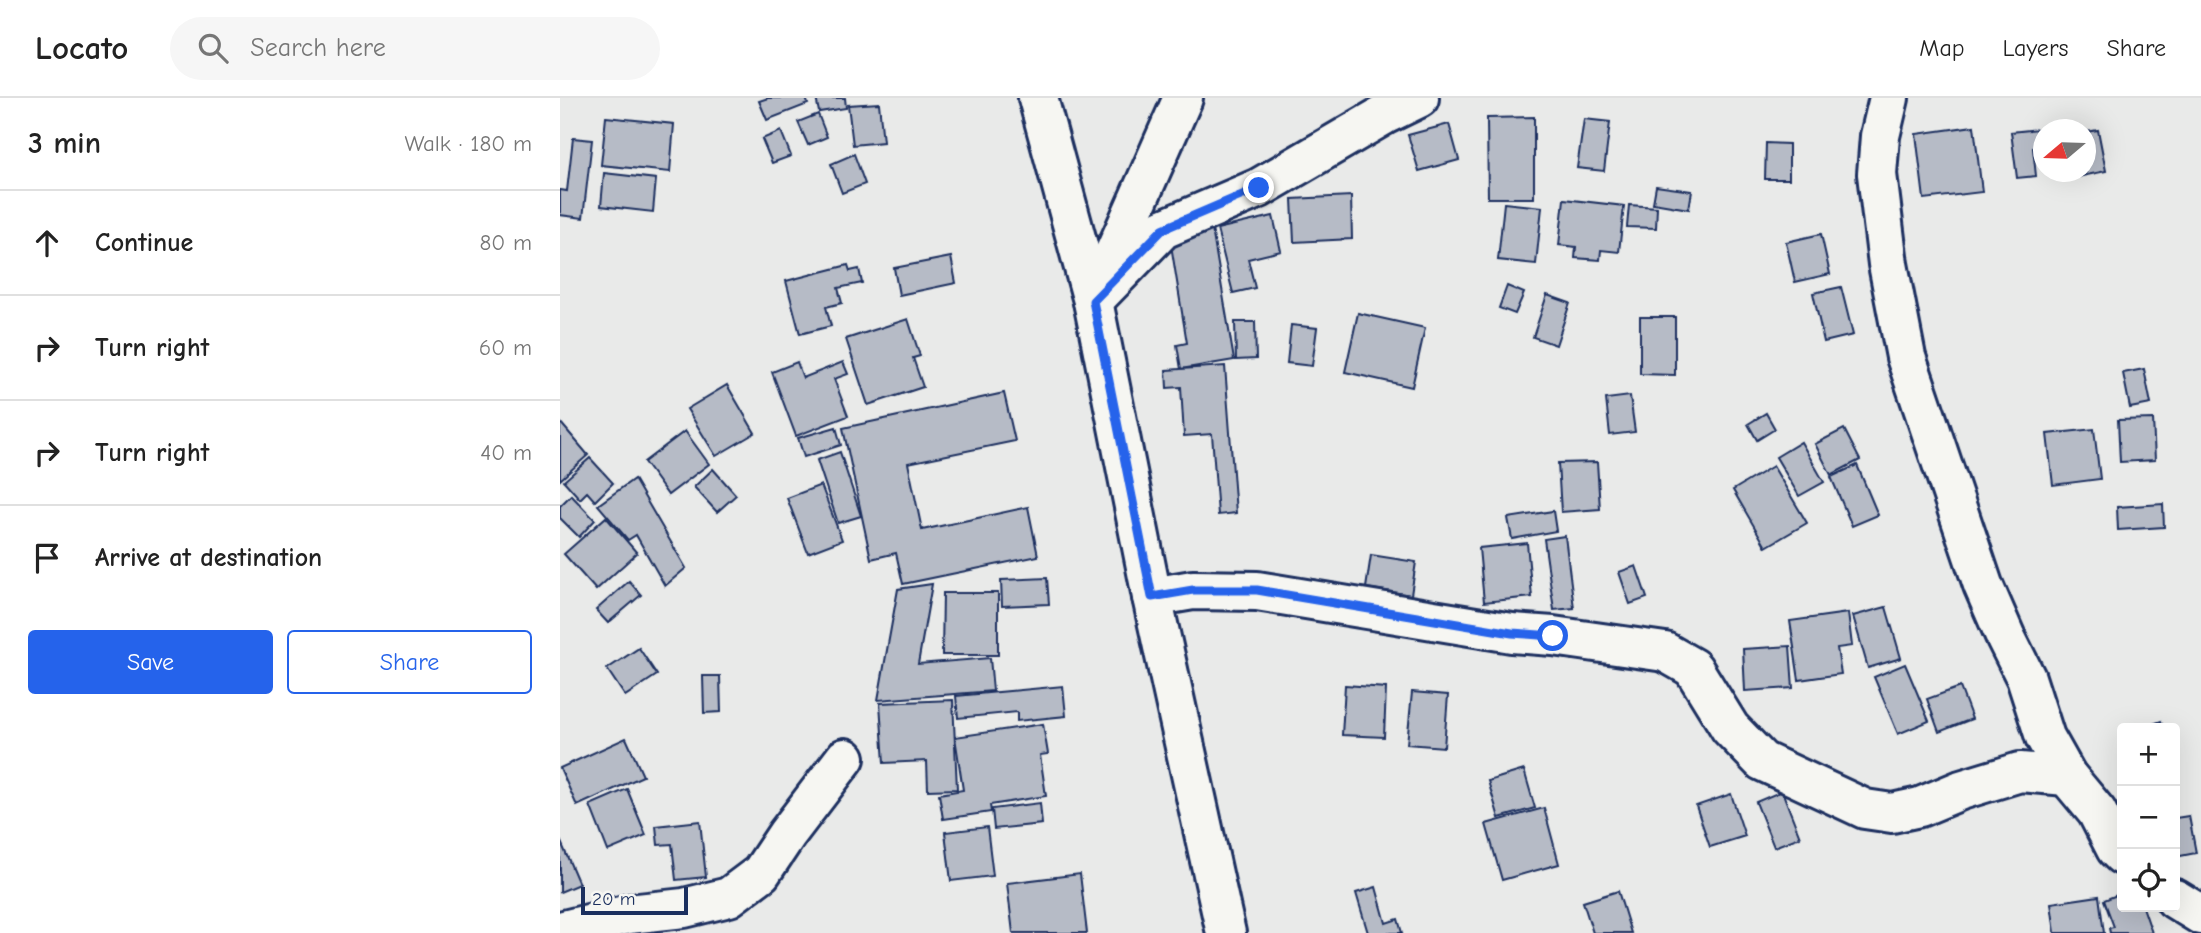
<!DOCTYPE html>
<html lang="en">
<head>
<meta charset="utf-8">
<style>
  body { margin:0; font-family:"Comic Neue",sans-serif; background:#f6f6f6; color:#222 }
  .controls { position:absolute; right:21px; bottom:21px; display:grid; overflow:hidden; border-radius:7px; box-shadow:0 7px 28px #0002 }
  .controls button { width:63px; height:63px; display:grid; place-items:center; padding:0; border:0; border-bottom:2px solid #e0e0e0; background:#fff; color:#222; font:35px sans-serif }
  .compass { position:absolute; left:1473px; top:21px; width:63px; height:63px; border-radius:50%; background:#fff; box-shadow:0 7px 28px #0002; rotate:251deg }
  .scale { position:absolute; left:21px; bottom:18px; width:107px; box-sizing:border-box; padding-left:7px; border:4px solid #1b2f5e; border-top:0; font-size:19px; line-height:24px; white-space:nowrap; color:#1b2f5e; -webkit-text-stroke:5px #f6f6f2; paint-order:stroke }
  .stop { position:absolute; width:21px; height:21px; margin:-16px; border:5px solid #2563eb; border-radius:50%; background:#fff }
  .stop.end { background:#2563eb; border-color:#fff; box-shadow:0 2px 7px #0008 }
  .list { margin:0; padding:0; list-style:none }
  h2 { display:flex; justify-content:space-between; align-items:center; height:91px; margin:0; padding:0 28px; font-size:30px }
  h2 small { font-size:23px; font-weight:400; color:#767676 }
  .list li { display:grid; grid-template-columns:46px 1fr auto; gap:21px; align-items:center; box-sizing:border-box; height:105px; padding:0 28px; border-top:2px solid #e0e0e0 }
  .list b { display:block; font-size:26px; white-space:nowrap }
  .list em { font-size:23px; font-style:normal; color:#767676 }
  .actions { display:flex; gap:14px; padding:21px 28px }
  .actions a { flex:1; padding:16px 0; border:2px solid #2563eb; border-radius:7px; text-align:center; font-size:24px; color:#2563eb }
  .actions .main { background:#2563eb; color:#fff }
  .icon { flex:none; width:38px; height:38px; fill:none; stroke:currentColor; stroke-width:2; stroke-linecap:round; stroke-linejoin:round }
  .map { position:relative; flex:none; width:1641px; height:835px; overflow:hidden }
  header { display:flex; align-items:center; gap:42px; box-sizing:border-box; height:98px; padding:0 35px; background:#fff; border-bottom:2px solid #e0e0e0 }
  header strong { font-size:33px }
  nav { display:flex; gap:38px; margin-inline-start:auto; font-size:24px }
  .search { width:490px; height:63px; background:#f6f6f6; display:flex; align-items:center; gap:18px; box-sizing:border-box; padding:0 24px; border-radius:38px; color:#767676; font-size:26px }
  main { display:flex }
  aside { flex:1; background:#fff }
  .map>svg:first-child { display:block }
</style>
</head>
<body>
<header>
<strong>Locato</strong>
<div class="search"><svg class="icon" aria-label="search" viewBox="0 0 24 24"><circle cx="10" cy="10" r="6"/><path d="M15 15l6 6"/></svg>Search here</div>
<nav><a>Map</a><a>Layers</a><a>Share</a></nav>
</header>
<main>
<aside>
<h2>3 min<small>Walk · 180 m</small></h2>
<ul class="list">
<li><svg class="icon" aria-label="ahead" viewBox="0 0 24 24"><path d="M12 20V5M6 11l6-6 6 6"/></svg><div><b>Continue</b></div><em>80 m</em></li>
<li><svg class="icon" aria-label="right" viewBox="0 0 24 24"><path d="M7 20v-9h11M14 6l5 5-5 5"/></svg><div><b>Turn right</b></div><em>60 m</em></li>
<li><svg class="icon" aria-label="right" viewBox="0 0 24 24"><path d="M7 20v-9h11M14 6l5 5-5 5"/></svg><div><b>Turn right</b></div><em>40 m</em></li>
<li><svg class="icon" aria-label="arrive" viewBox="0 0 24 24"><path d="M6 21V4h12l-3 4 3 4H6"/></svg><div><b>Arrive at destination</b></div></li>
</ul>
<div class="actions"><a class="main">Save</a><a>Share</a></div>
</aside>
<div class="map">
<svg width="1641" height="835" viewBox="0 0 1641 835">
  <rect width="100%" height="100%" fill="#e9eae9"/>
  <filter id="ink" filterUnits="userSpaceOnUse"><feTurbulence type="fractalNoise" baseFrequency=".0143" numOctaves="2"/><feDisplacementMap in="SourceGraphic" scale="14" xChannelSelector="R" yChannelSelector="G"/><feConvolveMatrix kernelMatrix="1 2 1 2 8 2 1 2 1" color-interpolation-filters="sRGB"/></filter>
  <g filter="url(#ink)">
    <!-- building -->
    <g fill="#b6bbc6" stroke="#1b2f5e" stroke-width="2">
      <path d="M208,0h38l2,6 -41,16 -8,-19z"/>
      <path d="M256,0h29l1,10 -27,4z"/>
      <path d="M319,5l4,39 -30,3 -5,-40z"/>
      <path d="M258,16l9,23 -19,8 -10,-23z"/>
      <path d="M46,19l68,7 -4,48 -69,-7z"/>
      <path d="M974,19v81h-46l-1,-80z"/>
      <path d="M1024,21l26,3 -6,49 -27,-3z"/>
      <path d="M889,26l10,36 -40,11 -11,-36z"/>
      <path d="M1414,28l8,66 -58,7 -8,-65z"/>
      <path d="M1488,30v2h-4v17l-11,1 3,28 -19,2 -6,-46z"/>
      <path d="M1538,32l8,41 -29,6 -1,-5h10v-40z"/>
      <path d="M221,33l10,25 -19,7 -10,-24z"/>
      <path d="M13,40l19,2 -9,78 -23,-3v-25l7,1z"/>
      <path d="M1206,45l23,1v35h-24z"/>
      <path d="M294,56l11,30 -23,9 -11,-29z"/>
      <path d="M44,75l52,6 -3,33 -52,-6z"/>
      <path d="M1096,88l36,5 -3,18 -36,-6z"/>
      <path d="M791,98l1,43 -58,3 -2,-43z"/>
      <path d="M1004,101l60,7 -5,46 -18,-2 -1,10 -25,-2 1,-11 -17,-2z"/>
      <path d="M944,105l38,4 -6,57 -38,-4z"/>
      <path d="M1069,107l28,2 -1,21 -29,-1z"/>
      <path d="M713,118l8,35 -33,8 7,29 -22,5 -16,-64z"/>
      <path d="M651,125l23,137 -53,9 -4,-24 10,-2 -16,-98z"/>
      <path d="M1261,136l9,40 -35,8 -9,-40z"/>
      <path d="M391,159l5,26 -57,12 -5,-27z"/>
      <path d="M288,167l2,6 9,-2 3,14 -24,5 4,15 -16,4 5,19 -31,8 -14,-53z"/>
      <path d="M947,188l17,7 -9,21 -16,-6z"/>
      <path d="M1281,189l12,48 -29,7 -11,-49z"/>
      <path d="M987,197l23,8 -14,42 -23,-8z"/>
      <path d="M798,215l67,15 -13,59 -67,-15z"/>
      <path d="M1080,219h35v58l-35,-1z"/>
      <path d="M348,221l12,37 -7,2 10,29 -55,18 -22,-66z"/>
      <path d="M675,224h20l1,37 -20,1z"/>
      <path d="M731,227l26,3 -5,38 -25,-3z"/>
      <path d="M237,264l6,16 40,-16 5,12 -14,5 14,37 -52,20 -24,-64z"/>
      <path d="M665,268l11,147 -18,2 -6,-81 -28,2 -3,-49 -14,1 -1,-18z"/>
      <path d="M1584,271l7,35 -21,4 -7,-35z"/>
      <path d="M167,287l28,48 -39,23 -29,-47z"/>
      <path d="M444,295l11,48 -107,22 14,67 106,-23 10,49 -135,28 -7,-31 -25,6 -28,-131z"/>
      <path d="M1070,298l5,36 -25,3 -4,-36z"/>
      <path d="M1206,315l9,16 -18,11 -9,-16z"/>
      <path d="M1593,321l2,41 -35,2 -2,-42z"/>
      <path d="M0,324l28,33 -28,25z"/>
      <path d="M276,329l5,18 -37,12 -6,-19z"/>
      <path d="M1284,331l16,31 -29,15 -16,-31z"/>
      <path d="M1534,331l6,50 -47,6 -6,-51z"/>
      <path d="M125,333l24,33 -41,31 -24,-33z"/>
      <path d="M1241,344l23,40 -25,14 -23,-39z"/>
      <path d="M280,354l21,64 -23,7 -21,-63z"/>
      <path d="M30,360l23,25 -18,18 -8,-9 -7,7 -16,-18z"/>
      <path d="M1037,364l3,47 -39,3 -3,-49z"/>
      <path d="M1297,367l21,50 -26,11 -21,-49z"/>
      <path d="M1213,368l34,57 -41,24 -33,-57z"/>
      <path d="M153,371l23,26 -19,17 -23,-25z"/>
      <path d="M74,381l52,89 -21,18 -29,-51 -8,5 -30,-35z"/>
      <path d="M261,387l21,55 -34,13 -21,-55z"/>
      <path d="M11,397l24,25 -16,17 -19,-19v-12z"/>
      <path d="M1603,406l1,23 -46,3 -1,-23z"/>
      <path d="M993,413l3,20 -44,8 -4,-21z"/>
      <path d="M46,419l31,36 -41,37 -32,-36z"/>
      <path d="M1005,438l9,72 -20,2 -10,-71z"/>
      <path d="M967,445l5,54 -48,5 -5,-54z"/>
      <path d="M811,457l45,7 -5,33 -45,-7z"/>
      <path d="M1076,468l11,32 -17,6 -11,-32z"/>
      <path d="M487,480l2,26 -47,2 -1,-26z"/>
      <path d="M69,483l12,14 -33,28 -12,-13z"/>
      <path d="M372,486l-14,80 72,-6 3,33 -115,9 20,-111z"/>
      <path d="M383,495h55v62h-56z"/>
      <path d="M1326,509l15,51 -33,10 -15,-52z"/>
      <path d="M1288,515l4,33 -15,2 4,26 -42,6 -9,-59z"/>
      <path d="M1230,548l3,42 -48,3 -2,-42z"/>
      <path d="M79,550l18,27 -32,21 -18,-27z"/>
      <path d="M1345,566l24,57 -31,13 -24,-57z"/>
      <path d="M143,578h17l1,36 -17,1z"/>
      <path d="M785,587l41,3 -2,49 -42,-2z"/>
      <path d="M503,588l3,30 -49,5v-9l-59,6 -2,-22z"/>
      <path d="M1400,589l12,32 -33,13 -12,-33z"/>
      <path d="M852,594l36,3 -4,52 -37,-3z"/>
      <path d="M393,602l4,89 -29,1 -1,-29 -43,2 -4,-60z"/>
      <path d="M1601,623l2,7h-21z"/>
      <path d="M483,626l5,30 -8,1 6,41 -56,9 1,7 -48,7 -4,-25 24,-4 -8,-53z"/>
      <path d="M66,640l17,38 -66,30 -17,-38z"/>
      <path d="M964,672l11,38 -36,10 -11,-37z"/>
      <path d="M67,691l19,46 -38,16 -18,-46z"/>
      <path d="M1222,693l18,46 -26,10 -18,-45z"/>
      <path d="M1171,696l14,42 -35,11 -14,-41z"/>
      <path d="M480,705l2,21 -48,5 -2,-20z"/>
      <path d="M984,710l15,56 -57,16 -16,-56z"/>
      <path d="M1629,718l7,37 -21,4v-39z"/>
      <path d="M140,723l6,56 -30,3 -4,-36 -14,1 -2,-19z"/>
      <path d="M427,729l6,49 -42,5 -6,-49z"/>
      <path d="M1,744l18,42 -19,8v-49z"/>
      <path d="M520,776l7,59h-74l-6,-50z"/>
      <path d="M816,789l10,36 12,-4 4,14h-34l-12,-40z"/>
      <path d="M1058,793l13,42h-38l-10,-31z"/>
      <path d="M1562,795v14h21l9,26h-42l-1,-5 5,-1 -10,-27z"/>
      <path d="M1539,798l5,37h-49l-4,-30z"/>
    </g>
    <g fill="none" stroke-linecap="round" stroke-linejoin="round">
      <!-- minor casing -->
      <g stroke="#1b2f5e" stroke-width="44">
        <g id="minor">
          <path d="M478,0l55,203 59,296 74,336"/>
          <path d="M1329,0l-9,38 -3,38 11,90 18,93 77,228 23,53 20,40 19,59 22,39 30,36 19,37 6,6"/>
          <path d="M544,179l79,-179"/>
          <path d="M533,203l70,-72 96,-41 125,-73 35,-17"/>
          <path d="M592,499l41,-7 64,1 255,42 41,3 112,16 28,16 37,60 32,33 103,48 27,4 28,-6 41,-17 59,-18 47,4"/>
          <path d="M1615,801l26,16"/>
          <path d="M0,833l69,-17 55,-6 45,-11 32,-24 26,-39 58,-76"/>
        </g>
      </g>
      <!-- minor -->
      <use href="#minor" stroke="#f6f6f2" stroke-width="38"/>
    </g>
  </g>
  <g fill="none" stroke-linecap="round" stroke-linejoin="round" filter="url(#ink)">
    <!-- route -->
    <path stroke="#2563eb" stroke-width="9" d="M699,90l-96,41 -70,72 59,296 41,-7h64l255,43 41,3"/>
  </g>
</svg>
<div class="controls">
<button>+</button>
<button>−</button>
<button><svg class="icon" aria-label="locate" viewBox="0 0 24 24"><circle cx="12" cy="12" r="6"/><path d="M12 2v4M12 18v4M2 12h4M18 12h4"/></svg></button>
</div>
<svg class="compass" viewBox="-18 -18 36 36"><path d="M0-13l5 13h-10z" fill="#e53935"/><path d="M0 13l5-13h-10z" fill="#767676"/></svg>
<div class="scale">20 m</div>
<div class="stop" style="left:993px;top:538px"></div>
<div class="stop end" style="left:699px;top:90px"></div>
</div>
</main>
</body>
</html>
